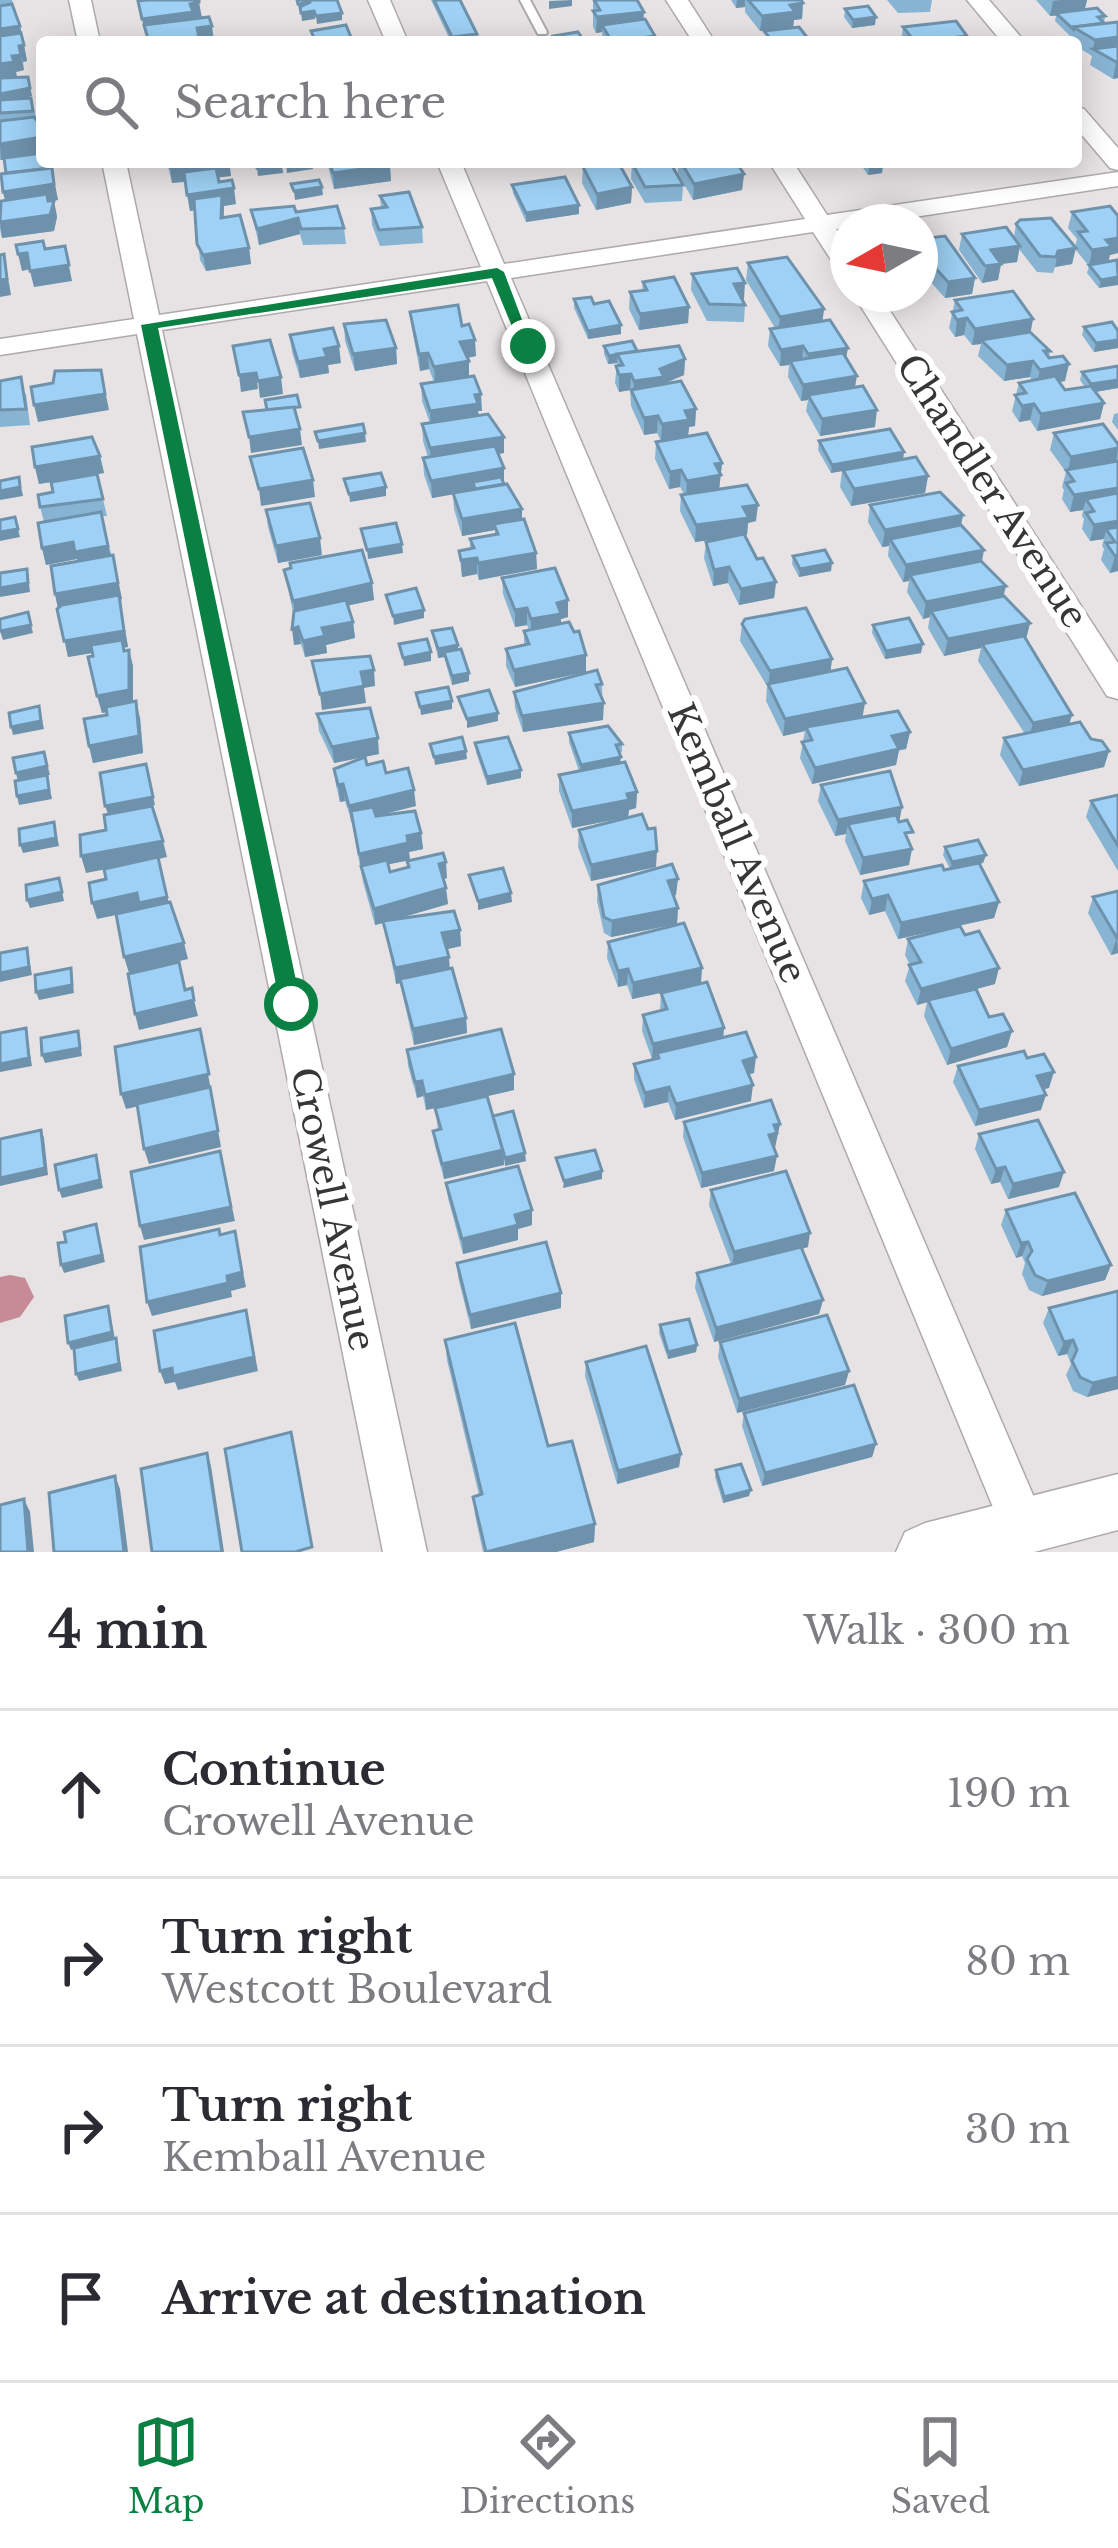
<!DOCTYPE html>
<html lang="en">
<head>
<meta charset="utf-8">
<style>
  body { margin:0; font-family:"Libre Baskerville",serif; background:#f2f2f3; color:#2b2b33 }
  .compass { position:absolute; left:830px; top:204px; width:108px; height:108px; border-radius:50%; background:#fff; box-shadow:0 6px 30px #0003; rotate:261deg }
  .stop { position:absolute; width:36px; height:36px; margin:-27px; border:9px solid #0b8043; border-radius:50%; background:#fff }
  .stop.end { background:#0b8043; border-color:#fff; box-shadow:0 3px 12px #0008 }
  .list { margin:0; padding:0; list-style:none }
  h2 { display:flex; justify-content:space-between; align-items:center; height:156px; margin:0; padding:0 48px; font-size:51px }
  h2 small { font-size:39px; font-weight:400; color:#7c7c81 }
  .list li { display:grid; grid-template-columns:78px 1fr auto; gap:36px; align-items:center; box-sizing:border-box; height:168px; padding:0 48px; border-top:3px solid #e1e1e2 }
  .list b { display:block; font-size:45px; white-space:nowrap }
  .list p { margin:0; font-size:39px; white-space:nowrap; color:#7c7c81 }
  .list em { font-size:39px; font-style:normal; color:#7c7c81 }
  .icon { flex:none; width:66px; height:66px; fill:none; stroke:currentColor; stroke-width:2; stroke-linecap:round; stroke-linejoin:round }
  .map { position:relative; flex:none; width:1118px; height:1552px; overflow:hidden }
  .search { position:absolute; background:#fff; box-shadow:0 6px 30px #0003; left:36px; right:36px; top:36px; height:132px; display:flex; align-items:center; gap:30px; box-sizing:border-box; padding:0 42px; border-radius:12px; color:#7c7c81; font-size:45px }
  .sheet { height:828px; background:#fff }
  nav { display:flex; justify-content:space-around; align-items:center; box-sizing:border-box; height:168px; border-top:3px solid #e1e1e2; background:#fff; font-size:33px; color:#7c7c81 }
  nav a { display:grid; justify-items:center; gap:6px }
  nav .on { color:#0b8043 }
  .map>svg:first-child { display:block }
</style>
</head>
<body>
<div class="map">
<svg width="1118" height="1552" viewBox="0 0 1118 1552">
  <rect width="100%" height="100%" fill="#e7e3e4"/>
  <!-- water -->
  <path fill="#c68b96" d="M10,1275l15,3 9,19 -14,20 -20,6v-46z"/>
  <g fill="none" stroke-linecap="round" stroke-linejoin="round">
    <!-- service casing -->
    <g stroke="#aeaaab" stroke-width="4">
      <path id="service" d="M520,0h10l17,32 -1,2h-8z"/>
    </g>
    <!-- minor casing -->
    <g stroke="#aeaaab" stroke-width="3">
      <g id="minor">
        <path d="M69,0h22l9,42h-22z"/>
        <path d="M368,0h22l18,42h-22z"/>
        <path d="M666,0h22l27,42h-22z"/>
        <path d="M967,0h22l36,42h-23z"/>
        <path d="M1076,107l8,2 34,39v22l-8,-2 -34,-40z"/>
        <path d="M102,162h24l33,153 322,-48 -44,-105h24l43,102 301,-45 -36,-57h24l34,53 291,-43v14l-237,36h-33v5l-12,2 12,18v28l-9,-3 -26,-40 -302,46 528,1231 6,16 -6,16 -16,6 -16,-6 -520,-1260 -325,49 265,1222h-44l-246,-1218 -137,21v-16l134,-20z"/>
        <path d="M853,294h26l239,369v36l-11,-3z"/>
      </g>
    </g>
    <!-- tertiary casing -->
    <g stroke="#aeaaab" stroke-width="3">
      <path id="tertiary" d="M1118,1474v56l-84,22h-138l9,-20 20,-9z"/>
    </g>
    <!-- service -->
    <use href="#service" fill="#fff" fill-rule="evenodd"/>
    <!-- minor -->
    <use href="#minor" fill="#fff" fill-rule="evenodd"/>
    <!-- tertiary -->
    <use href="#tertiary" fill="#fff" fill-rule="evenodd"/>
  </g>
  <!-- wall -->
  <g fill="#88b4d3">
    <path d="M0,0h12l8,26 7,35 -4,1 1,8 -8,2 1,5h11l4,19 -14,3 13,-1 27,102 -9,1h5l3,16 -3,14 -52,7 -2,-9v-27l5,-2 -2,-8 3,-19 -2,-13h-4z"/>
    <path d="M431,0h29l17,41 -26,1z"/>
    <path d="M593,0l50,19 12,23h-52l-1,-10 -6,1 -3,-6z"/>
    <path d="M731,0h70l2,3 -1,16 -8,1 -1,7 -33,4 -15,-19v-5l-9,1z"/>
    <path d="M887,0h45l-2,12 -32,1z"/>
    <path d="M1036,0h51l-2,9 20,7 -1,7 14,-1v56l-5,1 -23,-14 2,-9 -16,-10v-4h-6l1,-5 -16,-16 1,-5h-6z"/>
    <path d="M845,9l30,16 -23,3 -8,-11z"/>
    <path d="M903,27l64,9 -1,6h-65z"/>
    <path d="M167,162h62l2,14 -13,1 1,5 17,22 -12,2v12l25,30 2,16 -45,7 -6,-11 -5,-50 -5,1 -4,-29 -14,1z"/>
    <path d="M325,162h64l2,19 -57,8 -7,-27z"/>
    <path d="M678,162h58l8,12 -2,16 -49,10 -15,-27z"/>
    <path d="M859,162h40l-16,2 -1,9 -14,2z"/>
    <path d="M632,163l51,22 -1,16 -37,2 -14,-24z"/>
    <path d="M583,167l49,20 -1,16 -35,7 -14,-27z"/>
    <path d="M512,185l67,29 -53,8 -13,-29z"/>
    <path d="M380,196l42,31 1,16 -43,3 -8,-21 -1,-16 10,-1z"/>
    <path d="M251,210l45,2 48,16 2,16 -43,1 -3,-11 -41,11z"/>
    <path d="M1072,212l46,4v37l-8,2 -11,33 -12,-15 2,-7 -14,-17 -3,15 -17,3 -2,6 -16,-1 -18,-23 -2,13 -16,2 -3,16 -16,3 -23,-33 3,-16 52,3 2,-13 59,23 2,-8 -9,-11z"/>
    <path d="M920,239l55,39 -3,16 -27,4 -25,-28z"/>
    <path d="M748,263l76,46 -2,12 24,37 9,29 20,40 -55,9 -14,-25 2,-11 -7,1 -13,-24 1,-12 -9,1 -12,-20 2,-17 5,-1 -29,-48z"/>
    <path d="M692,274l52,25 -2,1 3,5 -1,17 -37,-1 -16,-31z"/>
    <path d="M643,282l46,25 -1,16 -49,7 -10,-21 1,-17 12,-2z"/>
    <path d="M574,299l20,5 27,21v9l-33,5 -14,-31z"/>
    <path d="M955,300l78,19 -3,13 20,19 -1,7 16,23 -6,1 6,8 20,-3 -5,-7 2,-8 36,-6v22l-22,4 8,11 -4,16 -63,12 -7,-11 -11,2 -7,-11 7,-28 13,-3 -2,-3 -26,4 -26,-25 3,-12 -9,1 -8,-10 -9,2 -6,-9z"/>
    <path d="M410,312l52,14 14,30 -9,2 2,19 13,34h-4l1,4 25,38 -6,1 6,30 32,69 1,16 -58,11 -2,-6 -15,3 -3,-26 11,-2v-10l25,-5v-4l-33,6 -8,-27 -1,-15 -21,4 -8,-23 -1,-17 5,-1 -5,-16 -1,-17 8,-1 -8,-22 -1,-17 13,-2 -5,-13 -9,2 -8,-42z"/>
    <path d="M344,324l52,24 1,16 -42,7 -10,-30z"/>
    <path d="M1084,327l34,4v17l-24,4 -12,-17z"/>
    <path d="M290,335l51,28 -13,2 1,8 -29,5 -8,-26z"/>
    <path d="M604,346l81,13 -1,16 -21,9 33,25 -1,17 -6,1 -1,9 -27,5 -4,-8 -13,2 -13,-29 -1,-16 -11,2 -4,-9 2,-20 -9,1 -4,-10z"/>
    <path d="M0,381l26,13 4,31 -30,2z"/>
    <path d="M1118,413v17l-6,-8 2,-8z"/>
    <path d="M1054,433l64,11v127l-8,2 -9,-13 3,-11 -2,-3 2,-7 -14,2 -8,-12 2,-10 -2,-3 1,-6 -13,2 -8,-13 2,-9 -2,-3 4,-15 -16,-22z"/>
    <path d="M819,441l84,19 25,16 -3,17 -74,13 -11,-19 2,-16 -11,2 -13,-23z"/>
    <path d="M656,442l66,21 -3,26 37,32 -8,2 -1,12h-3l13,24 19,23 -2,16 -35,7 -11,-22 -15,3 -9,-28 2,-16 20,-4 -31,4 -15,-31 1,-16 3,-1 -4,-7 -11,2 -14,-30z"/>
    <path d="M100,456l4,17 -7,1 10,42h-5l20,83 -2,1 8,47 -5,1 1,3 5,-1 4,16v36l7,16 3,35 -50,10 -4,-17 18,-31 -1,-3 -4,1 -10,-60 -24,4 -13,-63 22,-33v-2l-31,6 -4,-17 2,-26 -4,-15 13,-15 33,-16 -47,8 -4,-17z"/>
    <path d="M870,505l93,10 -2,11 43,70 26,27 -4,16 46,76 -3,9 40,27 -5,16 -85,19 -19,-31 4,-17 21,-4 -47,-73 3,-13 -37,8 -16,-28 2,-11 -7,2 -16,-27 2,-11 -6,1 -15,-26 1,-10 -7,1 -14,-25z"/>
    <path d="M266,510l56,45 -44,8 -10,-36z"/>
    <path d="M793,556l38,15 -32,6 -7,-13z"/>
    <path d="M284,570l88,13 2,17 -26,5 5,17 2,16 -29,7 1,8 -22,4 -4,-13 -7,1 -1,-33z"/>
    <path d="M502,578l66,39 -7,2v5l25,31v17l-71,15 -9,-21v-17l18,-4v-14l5,-1 -2,-5 -12,2 -12,-33z"/>
    <path d="M742,624l90,35 -2,13 32,45 48,15 -4,17 -7,1 -3,15 -84,19 -12,-26 5,-27 -22,5 -17,-35 1,-15 -27,-45z"/>
    <path d="M873,625l48,28 -36,6 -13,-26z"/>
    <path d="M432,631l26,18 11,32 -17,4 -8,-28 -6,1z"/>
    <path d="M602,684l1,36 -80,12 -8,-24 -1,-16z"/>
    <path d="M317,714l62,40 -45,9 -15,-32z"/>
    <path d="M569,733l53,11v8l-3,1 1,10 17,29 -1,16 -7,2 -1,7 -56,11 -13,-37v-16l20,-4 -10,-29z"/>
    <path d="M475,743l46,35 -34,7 -11,-33z"/>
    <path d="M367,765l19,8 30,33 -40,10 45,17 2,16 -14,3 1,8 -22,4 2,8 17,-4v-7l40,17 -3,1 4,25 -54,16 66,10 1,16 -15,3 3,20 17,49 1,15 -53,12 -14,-62 -4,1 -12,-61 -9,2 -12,-43 -11,-60 -7,-21 -5,1 -4,-17 -2,-16z"/>
    <path d="M821,785l78,37 10,43 -49,10 -15,-34 1,-7 -11,2 -17,-35z"/>
    <path d="M1118,795v76l-32,-54 5,-16z"/>
    <path d="M579,830l77,37 -65,14 -13,-34z"/>
    <path d="M945,847l41,8 -3,8 -4,1 20,38 -5,16 -96,21 -13,-28 -16,4 -8,-17 3,-17 86,-12 -7,-14z"/>
    <path d="M598,885l78,10 -2,1 4,12 -1,16 -66,13 -7,-4 -7,-32z"/>
    <path d="M1118,891v62l-7,2 -23,-42 5,-16z"/>
    <path d="M908,939l87,45 -27,7 21,26 23,14 -5,16 -60,18 -23,-49 3,-14 -10,3 -12,-24 5,-16 -5,-10z"/>
    <path d="M608,942l93,42 22,53 31,36 -5,1 2,27 -76,19 -7,-18 -24,6 -10,-29v-15l18,-5 -10,-28 1,-16 17,-4 1,-18 -29,6 -5,-14 -9,2 -11,-29z"/>
    <path d="M407,1050l107,24v16l-27,6 6,20 33,45 -21,5 -1,-6v5l-60,14 -9,-33 -2,-15 5,-1 -3,-22 -9,2 -3,-14 -6,2 -9,-32z"/>
    <path d="M1027,1058l22,30 -6,1 -2,21 -66,16 -22,-44 5,-16z"/>
    <path d="M684,1122l96,2 -6,24v23l-73,17 -18,-51z"/>
    <path d="M979,1134l80,53 -51,12 -8,-17 -9,2 -16,-35z"/>
    <path d="M446,1183l86,42 -14,4v11l-55,14 -15,-56z"/>
    <path d="M711,1190l97,57 -6,2 21,51 -4,14 -105,28 -19,-54 2,-15 34,-9 -22,-59z"/>
    <path d="M1006,1210l105,55 -6,15 -63,16 -13,-6 -7,-16 3,-11 -3,-7 -6,2 -15,-33z"/>
    <path d="M457,1263l104,30v15l-90,21 -13,-52z"/>
    <path d="M1118,1291v98l-31,8 -14,-6 -7,-16 5,-11 -4,-10 -9,2 -15,-33 6,-15z"/>
    <path d="M660,1325l37,20 -1,7 -28,7 -9,-26z"/>
    <path d="M445,1340l103,106 47,78 -1,18 -38,10h-73l-8,-37 -2,-18 6,-2 -32,-135z"/>
    <path d="M720,1342l129,29 -4,14 -108,28 -19,-56z"/>
    <path d="M586,1362l95,92 -2,13 -62,17 -32,-108z"/>
    <path d="M744,1413l132,31 -4,13 -110,29 -20,-60z"/>
    <path d="M716,1470l33,26 -26,7 -8,-26z"/>
  </g>
  <!-- shaded-wall -->
  <g fill="#6f92ac">
    <path d="M572,0v6l-23,3v-8z"/>
    <path d="M737,0h8v7l-9,1z"/>
    <path d="M1060,0h27l-3,12 -34,4 3,-15z"/>
    <path d="M199,2l3,16 -57,16 -3,-15z"/>
    <path d="M803,3l-1,16 -8,1 -1,7 -33,4 2,-15 28,-11z"/>
    <path d="M314,11l1,8 -13,2 -1,-8z"/>
    <path d="M644,12l-1,15 -41,-2v7l-6,1 1,-16z"/>
    <path d="M342,13v7l-25,4 -1,-8z"/>
    <path d="M876,17l-1,8 -23,3 1,-8z"/>
    <path d="M20,26l4,16 -24,3v-16z"/>
    <path d="M212,26l2,16h-56l39,-14z"/>
    <path d="M477,34v7l-25,1v-5z"/>
    <path d="M655,36v6h-43z"/>
    <path d="M967,36l-1,6h-41z"/>
    <path d="M1118,37v15l-25,-3 2,-9z"/>
    <path d="M24,45l3,16 -4,1 -4,-16z"/>
    <path d="M21,55l3,15 -8,2 1,6 -17,2v-16l12,-8z"/>
    <path d="M1116,63h2v15l-5,1z"/>
    <path d="M30,88l2,8 -29,6 2,13 -5,-20z"/>
    <path d="M42,137v17l-41,6 -1,-16z"/>
    <path d="M210,162h19l2,14 -59,7 -2,-16z"/>
    <path d="M304,162h8l1,7 -26,4 -1,-9z"/>
    <path d="M516,162h44l-43,6z"/>
    <path d="M870,162h29l-16,2 -1,9 -14,2z"/>
    <path d="M282,165l1,8 -25,3 -1,-8z"/>
    <path d="M390,165l1,16 -57,8 -1,-16z"/>
    <path d="M52,168l6,32 -51,8 -4,-16z"/>
    <path d="M744,174l-2,16 -49,10 1,-16z"/>
    <path d="M322,187l1,8 -28,5 -1,-9z"/>
    <path d="M632,187l-1,16 -35,7 1,-16z"/>
    <path d="M234,188l2,16 -12,2 -1,28 -1,-28 -32,5 -3,-16z"/>
    <path d="M54,201l3,16 -3,14 -52,7 -2,-16z"/>
    <path d="M579,205v9l-53,8v-9z"/>
    <path d="M298,218l2,16 -41,11 -2,-16z"/>
    <path d="M1118,238v15l-8,2 -2,8 -19,3 3,-16 14,-10z"/>
    <path d="M65,246l7,35 -38,6 -4,-16z"/>
    <path d="M1020,246l-3,16 -16,2 -3,16 -16,3 9,-33z"/>
    <path d="M249,248l2,16 -45,7 -3,-16z"/>
    <path d="M1076,248l-4,16 -17,3 3,-16z"/>
    <path d="M27,253l4,16 -9,2 -4,-17z"/>
    <path d="M4,254l7,41 -11,2v-17z"/>
    <path d="M1118,277v8l-19,3 2,-8z"/>
    <path d="M975,278l-3,16 -27,4 3,-16z"/>
    <path d="M745,283l-1,16 -11,2 1,-17z"/>
    <path d="M689,307l-1,16 -49,7 1,-16z"/>
    <path d="M824,309l-2,16 -44,9 2,-17z"/>
    <path d="M967,318l-3,17 -9,2 2,-17z"/>
    <path d="M1033,319l-3,17 -49,4v4l-9,1 3,-16z"/>
    <path d="M621,325v9l-33,5v-8z"/>
    <path d="M475,340l1,16 -15,3 -1,-17z"/>
    <path d="M1118,340v8l-24,4 2,-9z"/>
    <path d="M339,346l2,17 -13,2 1,8 -29,5 -2,-16 26,-13z"/>
    <path d="M803,346l-1,17 -12,-2 -1,4 -9,1 1,-16z"/>
    <path d="M396,348l1,16 -42,7 -2,-17z"/>
    <path d="M848,348l-3,16 -39,6 2,-16z"/>
    <path d="M428,353l1,16 -9,2 -1,-17z"/>
    <path d="M617,354v9l-9,1 1,-8z"/>
    <path d="M685,359l-1,16 -21,9v9l-30,5 1,-17z"/>
    <path d="M469,361v17l-34,5 -1,-16z"/>
    <path d="M1033,361l-3,16 -26,4 3,-16z"/>
    <path d="M1069,364l-4,17 -29,5 4,-16z"/>
    <path d="M101,370l8,40 -71,12 -4,-17z"/>
    <path d="M256,373l2,16 -17,3 -2,-17z"/>
    <path d="M631,374l-1,16 -11,2v-17z"/>
    <path d="M857,376l-3,17 -46,2v5l-7,1 2,-16z"/>
    <path d="M281,377l2,17 -23,4 -2,-17z"/>
    <path d="M1118,380v8l-29,5 2,-9z"/>
    <path d="M481,394l1,17h-4l1,9 -48,8 -1,-17z"/>
    <path d="M1104,403l-4,16 -63,12 4,-17z"/>
    <path d="M1034,404l-4,16 -11,2 3,-16z"/>
    <path d="M696,409l-1,17 -6,1 -1,9 -27,5 1,-17 23,-13z"/>
    <path d="M877,410l-2,17 -55,9 2,-17z"/>
    <path d="M658,416l-1,17 -13,2v-17z"/>
    <path d="M300,429l2,16 -51,8 -2,-16z"/>
    <path d="M365,433l1,9 -47,7 -1,-8z"/>
    <path d="M504,437v16l-73,12 -1,-17z"/>
    <path d="M1118,448l-2,16 -49,10 4,-17z"/>
    <path d="M904,452l-1,9 -72,12 1,-8z"/>
    <path d="M100,456l4,17 -65,11 -4,-17z"/>
    <path d="M722,463l-3,28 -33,6 1,-16 28,-17z"/>
    <path d="M504,468v17l-31,-3v9l-41,7 -1,-17z"/>
    <path d="M681,470l-1,17 -11,2 1,-17z"/>
    <path d="M928,476l-3,17 -74,13 3,-17z"/>
    <path d="M19,477l4,19 -23,4v-9z"/>
    <path d="M313,480l2,17 -54,9 -2,-17z"/>
    <path d="M386,487v9l-36,6 -1,-8z"/>
    <path d="M1118,488v15l-32,-4 -3,11 -13,2 4,-17z"/>
    <path d="M758,505l-2,16 -8,2 -1,12 -52,7 1,-17 47,-18z"/>
    <path d="M522,509v16l-28,-1 1,6 -33,6v-17z"/>
    <path d="M101,512l11,51 -33,6 -2,-10 -31,6 -4,-17z"/>
    <path d="M963,515l-4,17 -69,7 -1,7 -7,1 3,-17z"/>
    <path d="M1118,521v15l-12,-7 -2,10 -14,2 4,-16z"/>
    <path d="M18,529l2,8 -20,4v-9z"/>
    <path d="M320,538l2,17 -44,8 -2,-17z"/>
    <path d="M402,544l1,9 -35,6 -1,-9z"/>
    <path d="M984,550l-3,17 -71,8 -1,6 -6,1 3,-17z"/>
    <path d="M536,553l1,16 -58,11 -1,-17z"/>
    <path d="M113,555l9,44 -2,1 8,47 -60,10 -13,-63z"/>
    <path d="M1118,555v16l-8,2 5,-17z"/>
    <path d="M477,558v16l-15,3 -1,-17z"/>
    <path d="M832,563l-1,8 -32,6 1,-8z"/>
    <path d="M729,567l-1,16 -15,3 1,-16z"/>
    <path d="M27,569l3,23 -30,5v-9z"/>
    <path d="M776,582l-2,16 -35,7 2,-16z"/>
    <path d="M372,583l2,17 -79,17 -2,-16z"/>
    <path d="M1006,586l-4,16 -71,9 -1,6 -7,2 3,-17z"/>
    <path d="M568,600v17l-7,2v11l-30,6v-17l26,-16z"/>
    <path d="M527,608v17l-12,2v-17z"/>
    <path d="M424,610v8l-30,7 -1,-9z"/>
    <path d="M353,622l2,16 -29,7 1,8 -22,4 -2,-16 19,-13z"/>
    <path d="M1030,623l-4,16 -44,5 -1,4 -37,8 4,-17z"/>
    <path d="M31,625l2,8 -30,7 -3,-9z"/>
    <path d="M298,627l3,17 -7,1 -2,-16z"/>
    <path d="M923,644l-2,9 -36,6 1,-8z"/>
    <path d="M458,645v9l-14,-2v5l-6,1v-9z"/>
    <path d="M129,650l4,16v41l-31,6 -5,-17z"/>
    <path d="M431,652v9l-27,5 -1,-8z"/>
    <path d="M586,655v17l-71,15 -1,-17z"/>
    <path d="M832,659l-2,17 -62,12 2,-17z"/>
    <path d="M374,670l1,16 -11,2 2,15 -44,7 -2,-16 41,-22z"/>
    <path d="M469,673v8l-17,4v-9z"/>
    <path d="M136,701l4,17 3,35 -50,10 -4,-17z"/>
    <path d="M452,701v8l-31,6 -1,-8z"/>
    <path d="M604,703l-1,17 -80,12 -1,-16z"/>
    <path d="M865,703l-3,17 -56,7 -1,4 -22,5 2,-17z"/>
    <path d="M39,706l5,23 -31,6 -2,-8z"/>
    <path d="M498,713v8l-31,7v-9z"/>
    <path d="M1072,715l-5,17 -39,8 5,-17z"/>
    <path d="M910,732l-4,17 -7,1 -3,15 -84,19 3,-16 77,-32z"/>
    <path d="M378,738l1,16 -45,9 -2,-16z"/>
    <path d="M466,751l1,8 -32,6 -1,-8z"/>
    <path d="M1109,751l-5,16 -85,19 4,-16z"/>
    <path d="M44,752l6,23h-3l5,24 -33,6 -2,-9 1,-14 -2,-9z"/>
    <path d="M621,757l-1,8 -40,9 1,-9z"/>
    <path d="M146,764l9,41 -47,9 -3,-8z"/>
    <path d="M521,770v8l-34,7v-8z"/>
    <path d="M343,784l2,17 -5,1 -2,-17z"/>
    <path d="M414,790l2,16 -65,16 -2,-16z"/>
    <path d="M637,792l-1,16 -7,2 -1,7 -56,11v-17z"/>
    <path d="M902,807l-3,16 -51,1 -2,10 -11,2 3,-16z"/>
    <path d="M54,822l5,24 -36,7 -3,-8z"/>
    <path d="M421,833l2,16 -14,3 1,8 -49,10 -2,-16 48,-18z"/>
    <path d="M163,841l4,16 -8,2 12,54 -31,-3 -43,9 -5,-16 45,-10 22,-34 -73,14 -5,-17z"/>
    <path d="M912,849l-3,16 -49,10 3,-17z"/>
    <path d="M657,851l-1,16 -65,14v-16z"/>
    <path d="M986,855l-3,8 -33,7 2,-8z"/>
    <path d="M446,862l1,16 -7,2 -1,-16z"/>
    <path d="M59,878l5,23 -34,7 -3,-8z"/>
    <path d="M678,879l-2,16 -9,2 1,-16z"/>
    <path d="M446,888l2,16 -73,21 -1,-16z"/>
    <path d="M511,893l1,9 -34,8v-9z"/>
    <path d="M888,895l-3,16 -16,4 3,-16z"/>
    <path d="M999,902l-5,16 -96,21 3,-16z"/>
    <path d="M678,908l-1,16 -66,13 1,-16z"/>
    <path d="M460,930l1,16 -17,4 -2,-17z"/>
    <path d="M1117,938l1,15 -7,2z"/>
    <path d="M184,943l4,16 -59,14 -5,-16z"/>
    <path d="M27,948l5,27 -32,7v-9z"/>
    <path d="M449,957l1,16 -54,11 -1,-16z"/>
    <path d="M71,968l3,25 -35,7 -3,-8z"/>
    <path d="M702,968l-1,16 -69,15 1,-16z"/>
    <path d="M999,968l-4,16 -78,21 4,-16z"/>
    <path d="M628,969l-1,16 -9,2v-16z"/>
    <path d="M194,1000l4,16 -59,14 -4,-16z"/>
    <path d="M466,1018l1,15 -53,12 -1,-16z"/>
    <path d="M26,1028l6,38 -32,6v-8z"/>
    <path d="M724,1028l-1,15 -66,10 -1,5 -4,1 1,-15z"/>
    <path d="M200,1029l21,118 -72,17 -5,-15 66,-59 -84,19 -5,-15z"/>
    <path d="M78,1031l4,25 -37,7 -3,-8z"/>
    <path d="M1012,1031l-5,16 -60,18 4,-16z"/>
    <path d="M756,1057l-2,16 -13,3 2,-15z"/>
    <path d="M1054,1072l-5,16 -17,4 5,-16z"/>
    <path d="M514,1074v16l-88,20 -1,-15z"/>
    <path d="M422,1081l1,15 -6,2 -2,-16z"/>
    <path d="M753,1085l-2,16 -76,19 1,-16z"/>
    <path d="M669,1087l-1,15 -24,6 1,-15z"/>
    <path d="M1046,1095l-5,15 -66,16 4,-16z"/>
    <path d="M780,1124l-5,24 -9,2 3,-15 5,-10z"/>
    <path d="M41,1130l3,8 4,37 -48,11v-8z"/>
    <path d="M503,1150l1,15 -60,14 -2,-15z"/>
    <path d="M220,1151l15,70 -91,19 -4,-14z"/>
    <path d="M525,1153l1,8 -21,5v-8z"/>
    <path d="M96,1155l7,33 -41,10 -3,-8z"/>
    <path d="M777,1156l-3,15 -73,17 1,-15z"/>
    <path d="M1005,1167l-5,15 -9,2 5,-15z"/>
    <path d="M602,1171v8l-39,9 1,-7z"/>
    <path d="M1064,1172l-5,15 -51,12 5,-15z"/>
    <path d="M532,1210v15l-14,4v11l-55,14 -1,-15 53,-24z"/>
    <path d="M96,1224l9,38 -41,11 -3,-8z"/>
    <path d="M235,1231l11,56 -15,4 1,6 -80,19 -5,-14 80,-26z"/>
    <path d="M810,1233l-2,14 -76,20 2,-15z"/>
    <path d="M1028,1242l-6,14 -6,2 5,-15z"/>
    <path d="M1111,1265l-6,15 -63,16 6,-15z"/>
    <path d="M561,1293v15l-90,21 -1,-14z"/>
    <path d="M823,1300l-4,14 -105,28 2,-14z"/>
    <path d="M108,1306l7,33 -44,11 -3,-7z"/>
    <path d="M246,1310l12,61 -80,19 -3,-8 -10,2 -5,-13z"/>
    <path d="M116,1338l6,33 -43,10 -3,-7z"/>
    <path d="M1073,1340l-6,14 -9,2 6,-14z"/>
    <path d="M697,1345l-1,7 -28,7v-7z"/>
    <path d="M849,1371l-4,14 -108,28 2,-14z"/>
    <path d="M1118,1377v12l-31,8 6,-14z"/>
    <path d="M876,1444l-4,13 -110,29 3,-13z"/>
    <path d="M207,1453l4,13 13,86h-2z"/>
    <path d="M681,1454l-2,13 -62,17 1,-13z"/>
    <path d="M115,1476l5,13 8,63h-4z"/>
    <path d="M751,1490l-2,6 -26,7 1,-6z"/>
    <path d="M24,1499l6,13 4,40h-6z"/>
    <path d="M595,1524l-1,18 -38,10h-69z"/>
  </g>
  <!-- building -->
  <g fill="#9ed1f5" stroke="#6f92ac" stroke-width="3">
    <path d="M147,0h52v2l-9,2 3,8 -51,7 -4,-18z"/>
    <path d="M297,0h40l5,13 -26,3 -2,-5 -13,2 -1,-6 11,-5 -13,2z"/>
    <path d="M434,0h26l17,34 -25,3z"/>
    <path d="M594,0h43l7,12 -47,5 -4,-6 7,-1z"/>
    <path d="M748,0h53l2,3 -13,2 5,7 -33,4z"/>
    <path d="M12,4l8,22 -20,3v-23z"/>
    <path d="M868,6l8,11 -23,3 -8,-11z"/>
    <path d="M1097,8l8,8 -7,1 6,6 -31,4v2l-17,-16z"/>
    <path d="M209,17l3,9 -15,2 2,9 -50,5 -5,-17z"/>
    <path d="M645,19l10,17 -43,6 -10,-17z"/>
    <path d="M956,21l11,15 -52,6 -12,-15z"/>
    <path d="M1118,22v15l-23,3 -22,-13z"/>
    <path d="M346,25l7,17h-38l10,-2 -11,-2 -3,-7z"/>
    <path d="M799,27l11,14 -37,1 -9,-11z"/>
    <path d="M578,32l5,7 -26,3 -4,-6z"/>
    <path d="M21,33l3,12 -5,1 2,9 -9,1 2,6 -14,2v-28z"/>
    <path d="M862,38l3,4 -27,-1z"/>
    <path d="M1118,46v17l-25,-14z"/>
    <path d="M28,77l2,11 -30,6v-16z"/>
    <path d="M0,94l1,6 30,-2 2,13 -33,2z"/>
    <path d="M34,117l8,10v10l-42,7v-23z"/>
    <path d="M42,153v9h7l1,6 -44,5 -2,-15z"/>
    <path d="M168,162h42l-40,5z"/>
    <path d="M255,162h26l1,3 -25,3z"/>
    <path d="M329,162h60l1,3 -57,8z"/>
    <path d="M618,162l14,25 -35,7 -14,-27z"/>
    <path d="M670,162l13,23 -38,2 -13,-24z"/>
    <path d="M681,162h55l8,12 -50,10z"/>
    <path d="M52,168l2,16 -51,8 -2,-18z"/>
    <path d="M216,168l3,14 13,-2 2,8 -47,7 -3,-23z"/>
    <path d="M565,177l14,28 -53,8 -14,-28z"/>
    <path d="M319,180l3,7 -28,4 -3,-7z"/>
    <path d="M409,192l13,35 -43,3 -8,-21 16,-2 -7,-11z"/>
    <path d="M47,194l1,7h6l-4,14 -50,7 1,-21z"/>
    <path d="M222,195l-1,23 19,-3 9,33 -46,7 -6,-11 -3,-45z"/>
    <path d="M294,206l2,6 41,-6 7,22 -43,1 -3,-11 -41,11 -6,-19z"/>
    <path d="M1110,206l8,10v22l-12,2 6,7 -20,3 -14,-18 9,-1 -15,-19z"/>
    <path d="M1051,218l25,30 -18,3 -2,6 -16,-1 -24,-32 4,-4z"/>
    <path d="M1006,227l14,19 -29,4 10,14 -16,2 -23,-32z"/>
    <path d="M945,236l30,42 -27,4 -28,-31v-12z"/>
    <path d="M43,241l2,8 20,-3 4,19 -39,6 -3,-18 -9,1 -2,-9z"/>
    <path d="M4,254l3,25 -7,1v-25z"/>
    <path d="M787,257l37,52 -44,8 -32,-54z"/>
    <path d="M1117,260l1,17 -17,3 -12,-15z"/>
    <path d="M737,268l8,15 -11,1 11,21 -36,-1 -17,-30z"/>
    <path d="M674,277l15,30 -49,7 -10,-22 17,-2 -4,-8z"/>
    <path d="M1013,291l20,28 -58,10 -8,-11 -10,2 -5,-8 10,-2 -7,-10z"/>
    <path d="M591,297l3,7 15,-3 12,24 -33,6 -14,-32z"/>
    <path d="M458,305l4,21 7,-2 6,16 -15,2 9,19 -35,6 -6,-14 -9,1 -9,-42z"/>
    <path d="M386,320l10,28 -43,6 -9,-30z"/>
    <path d="M830,320l18,28 -40,6 -5,-8 -22,4 -11,-21z"/>
    <path d="M1112,322l6,9v9l-22,3 -12,-16z"/>
    <path d="M333,328l6,18 -15,3 3,8 -29,5 -8,-27z"/>
    <path d="M1030,332l20,19h-6l5,7 14,-2 6,8 -29,6 -7,-9 -26,4 -26,-25z"/>
    <path d="M270,340l11,37 -23,4 -2,-8 -17,2 -6,-29z"/>
    <path d="M632,341l5,10 -28,5 -5,-10z"/>
    <path d="M679,346l6,13 -25,10 4,8 -30,4 -3,-7 -12,1 -3,-9 7,-1 -6,-11z"/>
    <path d="M843,353l14,23 -54,9 -13,-24z"/>
    <path d="M1118,366v14l-27,4 -9,-12z"/>
    <path d="M101,370l4,24 -71,11 -3,-18 22,-4 2,-12z"/>
    <path d="M474,376l7,18 -6,1 3,9 -48,7 -9,-27z"/>
    <path d="M1055,376l10,14 26,-4 13,17 -63,11 -7,-10 -12,2 -7,-11 11,-2 -7,-10z"/>
    <path d="M21,377l5,32 -26,1v-29z"/>
    <path d="M681,381l15,28 -11,2 4,9 -27,4 -4,-8 -14,2 -13,-28z"/>
    <path d="M863,386l14,24 -55,9 -14,-24z"/>
    <path d="M297,395l3,12 -33,3 -2,-10z"/>
    <path d="M294,407l6,22 -51,8 -6,-25z"/>
    <path d="M488,414l16,23 -74,11 -8,-24z"/>
    <path d="M363,424l2,9 -47,8 -3,-9z"/>
    <path d="M1103,424l15,20v4l-47,9 -17,-24z"/>
    <path d="M890,429l14,23 -72,13 -13,-24z"/>
    <path d="M707,433l15,30 -7,1 6,11 -34,6 -6,-11 -11,2 -14,-30z"/>
    <path d="M92,437l8,19 -65,11 -3,-20z"/>
    <path d="M495,446l9,22 -73,13 -8,-23z"/>
    <path d="M303,448l10,32 -54,9 -9,-32z"/>
    <path d="M916,457l12,19 -74,13 -11,-19z"/>
    <path d="M1118,461v27l-44,7 -8,-12 8,-2 -8,-11z"/>
    <path d="M381,473l5,14 -37,7 -5,-15z"/>
    <path d="M97,474l6,25 -63,8 -2,-12 15,-3 -2,-10z"/>
    <path d="M19,477l1,10 -20,4v-10z"/>
    <path d="M501,477l3,7 -29,5 -2,-7z"/>
    <path d="M507,484l15,25 -60,10 -9,-26z"/>
    <path d="M747,485l11,20 -15,2 6,11 -53,7 -15,-30z"/>
    <path d="M940,492l23,23 -78,15 -15,-25z"/>
    <path d="M1118,493v28l-24,4 -8,-12 8,-2 -8,-12z"/>
    <path d="M310,503l10,35 -44,8 -10,-36z"/>
    <path d="M101,512l7,34 -33,6 -2,-10 -31,6 -4,-25z"/>
    <path d="M15,517l3,12 -18,3v-12z"/>
    <path d="M524,519l12,34 -58,10 -1,-5 -16,2 -2,-9 15,-3 -4,-9 28,-5 -4,-10z"/>
    <path d="M396,523l6,21 -35,6 -6,-21z"/>
    <path d="M961,525l23,25 -78,15 -16,-26z"/>
    <path d="M1118,527v28l-3,1 -9,-13 9,-1 -9,-13z"/>
    <path d="M744,534l13,25 6,-1 13,24 -35,7 -12,-22 -15,3 -8,-28z"/>
    <path d="M362,550l10,33 -79,18 -9,-31 7,-2 -1,-5z"/>
    <path d="M825,550l7,13 -32,6 -7,-13z"/>
    <path d="M113,555l5,28 -63,11 -4,-28z"/>
    <path d="M981,561l25,25 -80,16 -16,-27z"/>
    <path d="M555,568l13,32 -11,3 4,11 -30,5 -4,-11 -12,2 -13,-32z"/>
    <path d="M27,569l1,14 -28,5v-15z"/>
    <path d="M416,588l8,22 -31,6 -7,-21z"/>
    <path d="M119,595l5,36 -60,10 -7,-32 5,-4z"/>
    <path d="M1004,596l26,27 -82,16 -17,-28z"/>
    <path d="M346,600l7,22 -31,6 3,8 -22,5 -5,-14 -6,2 2,-18z"/>
    <path d="M806,608l26,51 -62,12 -28,-47 3,-5z"/>
    <path d="M28,612l3,13 -31,6v-12z"/>
    <path d="M909,618l14,26 -37,7 -13,-26z"/>
    <path d="M569,622l5,10 5,-1 7,24 -72,15 -8,-21 23,-5 -5,-13z"/>
    <path d="M452,628l6,17 -20,4 -6,-18z"/>
    <path d="M1024,636l48,79 -39,8 -51,-79z"/>
    <path d="M427,639l4,13 -28,6 -4,-14z"/>
    <path d="M122,640l2,11 5,-1v40l-32,6 -9,-39 5,-1 -2,-11z"/>
    <path d="M461,649l8,24 -17,3 -8,-24z"/>
    <path d="M370,656l4,14 -13,2 3,14 -44,8 -8,-33z"/>
    <path d="M847,668l18,35 -80,16 -17,-35z"/>
    <path d="M597,670l5,14 -6,1 8,18 -82,13 -8,-24z"/>
    <path d="M448,687l4,14 -32,6 -4,-14z"/>
    <path d="M489,690l9,23 -31,6 -9,-22z"/>
    <path d="M136,701l3,35 -50,10 -5,-27 23,-4 -1,-8z"/>
    <path d="M39,706l2,15 -30,6 -2,-14z"/>
    <path d="M370,708l8,30 -46,9 -15,-33z"/>
    <path d="M898,711l12,21 -18,4 7,13 -84,19 -13,-26 10,-2 -6,-13z"/>
    <path d="M1080,722l11,17 11,2 7,10 -86,19 -19,-32z"/>
    <path d="M608,726l14,18 -6,1 5,12 -40,8 -12,-32z"/>
    <path d="M462,737l4,14 -32,6 -4,-13z"/>
    <path d="M508,737l13,33 -34,7 -12,-34z"/>
    <path d="M44,752l3,14 -31,7 -3,-15z"/>
    <path d="M365,757l2,8 16,-4 3,12 22,-5 6,22 -65,16 -6,-22 -5,1 -4,-16z"/>
    <path d="M625,762l12,30 -10,2 2,6 -57,11 -13,-36z"/>
    <path d="M146,764l7,33 -48,9 -5,-33z"/>
    <path d="M890,771l12,36 -64,13 -17,-35z"/>
    <path d="M47,775l2,15 -32,6 -2,-15z"/>
    <path d="M1118,795v51l-27,-45z"/>
    <path d="M152,806l11,35 -82,15 -1,-21 26,-5 -2,-15z"/>
    <path d="M373,807l3,9 39,-5 6,22 -14,3 1,7 -49,11 -8,-43z"/>
    <path d="M642,814l6,15 7,-1 2,23 -66,14 -12,-35z"/>
    <path d="M896,815l3,7 8,-2 6,12 -8,1 7,16 -49,9 -15,-34z"/>
    <path d="M54,822l2,16 -36,7 -1,-16z"/>
    <path d="M978,840l8,15 -34,7 -7,-15z"/>
    <path d="M443,853l3,9 -7,2 7,24 -72,21 -13,-43 26,-6 3,12 19,-5 -2,-6z"/>
    <path d="M158,857l9,40 -28,6 -2,-10 -45,10 -3,-20 17,-4 -2,-10z"/>
    <path d="M979,863l20,39 -98,21 -13,-28 -16,4 -8,-18 78,-16 2,5z"/>
    <path d="M672,864l6,15 -10,2 10,27 -66,13 -8,-4 -6,-32z"/>
    <path d="M503,868l8,25 -33,8 -9,-26z"/>
    <path d="M59,878l3,14 -35,8 -1,-15z"/>
    <path d="M1118,891v47h-1l-24,-41z"/>
    <path d="M170,902l14,41 -60,14 -8,-43z"/>
    <path d="M454,911l6,19 -18,3 7,24 -54,11 -12,-47z"/>
    <path d="M684,923l18,45 -69,15 -5,-14 -10,2 -10,-29z"/>
    <path d="M960,926l5,9 14,-4 20,37 -78,21 -12,-24 12,-3 -13,-23z"/>
    <path d="M27,948l2,19 -29,6v-20z"/>
    <path d="M179,962l6,28 7,-2 2,12 -59,14 -7,-40z"/>
    <path d="M71,968l1,17 -36,7 -1,-17z"/>
    <path d="M452,968l14,50 -53,11 -13,-50z"/>
    <path d="M707,982l17,46 -71,16 -10,-29 24,-6 -6,-16z"/>
    <path d="M976,989l13,28 14,-3 9,17 -61,18 -23,-49z"/>
    <path d="M26,1028l3,30 -29,6v-31z"/>
    <path d="M200,1029l9,45 -88,20 -6,-47z"/>
    <path d="M501,1029l13,45 -89,21 -3,-14 -7,1 -8,-32z"/>
    <path d="M78,1031l2,17 -38,7 -1,-17z"/>
    <path d="M746,1032l10,25 -13,4 10,24 -77,19 -7,-17 -24,6 -11,-29 25,-6 -2,-5z"/>
    <path d="M1024,1051l3,7 17,-4 10,18 -17,4 9,19 -67,15 -21,-44z"/>
    <path d="M210,1087l8,44 -74,18 -7,-45z"/>
    <path d="M487,1096l16,54 -61,14 -9,-33 8,-2 -6,-21z"/>
    <path d="M771,1100l9,24 -6,1 3,8 -8,2 8,21 -75,17 -18,-51z"/>
    <path d="M513,1111l12,42 -20,5 -12,-42z"/>
    <path d="M1038,1120l26,52 -51,12 -8,-17 -9,2 -17,-35z"/>
    <path d="M41,1130l4,38 -45,10v-39z"/>
    <path d="M595,1150l7,21 -38,10 -8,-23z"/>
    <path d="M220,1151l11,56 -91,19 -9,-54z"/>
    <path d="M96,1155l4,25 -41,10 -4,-25z"/>
    <path d="M518,1166l14,44 -17,5 3,10 -56,14 -16,-56z"/>
    <path d="M786,1171l24,62 -76,19 -23,-62z"/>
    <path d="M1075,1193l36,72 -63,16 -13,-6 -8,-16 5,-8 -4,-9 -7,1 -15,-33z"/>
    <path d="M96,1224l6,31 -41,10 -3,-22 8,-1 -2,-10z"/>
    <path d="M219,1229l1,6 15,-4 7,41 -15,4 1,7 -81,19 -7,-55z"/>
    <path d="M546,1242l15,51 -91,22 -13,-52z"/>
    <path d="M801,1247l22,53 -107,28 -19,-55z"/>
    <path d="M1118,1291v86l-25,6 -13,-6 -8,-16 5,-11 -4,-10 -9,2 -15,-34z"/>
    <path d="M108,1306l4,26 -44,11 -3,-27z"/>
    <path d="M246,1310l8,47 -81,19 -1,-8 -12,3 -6,-40z"/>
    <path d="M827,1315l22,56 -110,28 -19,-57z"/>
    <path d="M689,1319l8,26 -29,7 -8,-27z"/>
    <path d="M515,1323l33,123 24,-5 23,83 -109,28 -13,-55 9,-3 -37,-154z"/>
    <path d="M116,1338l3,26 -43,10 -2,-26z"/>
    <path d="M646,1346l35,108 -63,17 -32,-109z"/>
    <path d="M854,1385l22,59 -111,29 -21,-60z"/>
    <path d="M291,1432l21,115 -17,5h-53l-17,-103z"/>
    <path d="M207,1453l15,99h-70l-11,-83z"/>
    <path d="M741,1464l10,26 -27,7 -8,-27z"/>
    <path d="M115,1476l9,76h-70l-5,-59z"/>
    <path d="M24,1499l4,53h-28v-47z"/>
  </g>
  <!-- route -->
  <path fill="#0b8043" d="M497,268l7,4 29,77 -13,-3 -28,-68 -334,50 143,676 -10,9 -11,-9 -139,-679z"/>
  <g text-anchor="middle" dominant-baseline="central" stroke-width="12" stroke-linejoin="round" paint-order="stroke">
    <!-- street labels -->
    <g font-size="36" fill="#373636" stroke="#fff">
      <text transform="translate(992 491) rotate(57)">Chandler Avenue</text>
      <text transform="translate(737 843) rotate(67)">Kemball Avenue</text>
      <text transform="translate(333 1209) rotate(78)">Crowell Avenue</text>
    </g>
  </g>
</svg>
<svg class="compass" viewBox="-18 -18 36 36"><path d="M0-13l5 13h-10z" fill="#e53935"/><path d="M0 13l5-13h-10z" fill="#7c7c81"/></svg>
<div class="stop" style="left:291px;top:1004px"></div>
<div class="stop end" style="left:528px;top:346px"></div>
<div class="search"><svg class="icon" aria-label="search" viewBox="0 0 24 24"><circle cx="10" cy="10" r="6"/><path d="M15 15l6 6"/></svg>Search here</div>
</div>
<section class="sheet">
<h2>4 min<small>Walk · 300 m</small></h2>
<ul class="list">
<li><svg class="icon" aria-label="ahead" viewBox="0 0 24 24"><path d="M12 20V5M6 11l6-6 6 6"/></svg><div><b>Continue</b><p>Crowell Avenue</p></div><em>190 m</em></li>
<li><svg class="icon" aria-label="right" viewBox="0 0 24 24"><path d="M7 20v-9h11M14 6l5 5-5 5"/></svg><div><b>Turn right</b><p>Westcott Boulevard</p></div><em>80 m</em></li>
<li><svg class="icon" aria-label="right" viewBox="0 0 24 24"><path d="M7 20v-9h11M14 6l5 5-5 5"/></svg><div><b>Turn right</b><p>Kemball Avenue</p></div><em>30 m</em></li>
<li><svg class="icon" aria-label="arrive" viewBox="0 0 24 24"><path d="M6 21V4h12l-3 4 3 4H6"/></svg><div><b>Arrive at destination</b></div></li>
</ul>
</section>
<nav>
<a class="on"><svg class="icon" aria-label="map" viewBox="0 0 24 24"><path d="M3 6l6-2 6 2 6-2v14l-6 2-6-2-6 2zM9 4v14M15 6v14"/></svg>Map</a>
<a><svg class="icon" aria-label="directions" viewBox="0 0 24 24"><path d="M12 3l9 9-9 9-9-9zM9 14v-3h6M13 9l2 2-2 2"/></svg>Directions</a>
<a><svg class="icon" aria-label="saved" viewBox="0 0 24 24"><path d="M7 4h10v16l-5-4-5 4z"/></svg>Saved</a>
</nav>
</body>
</html>
